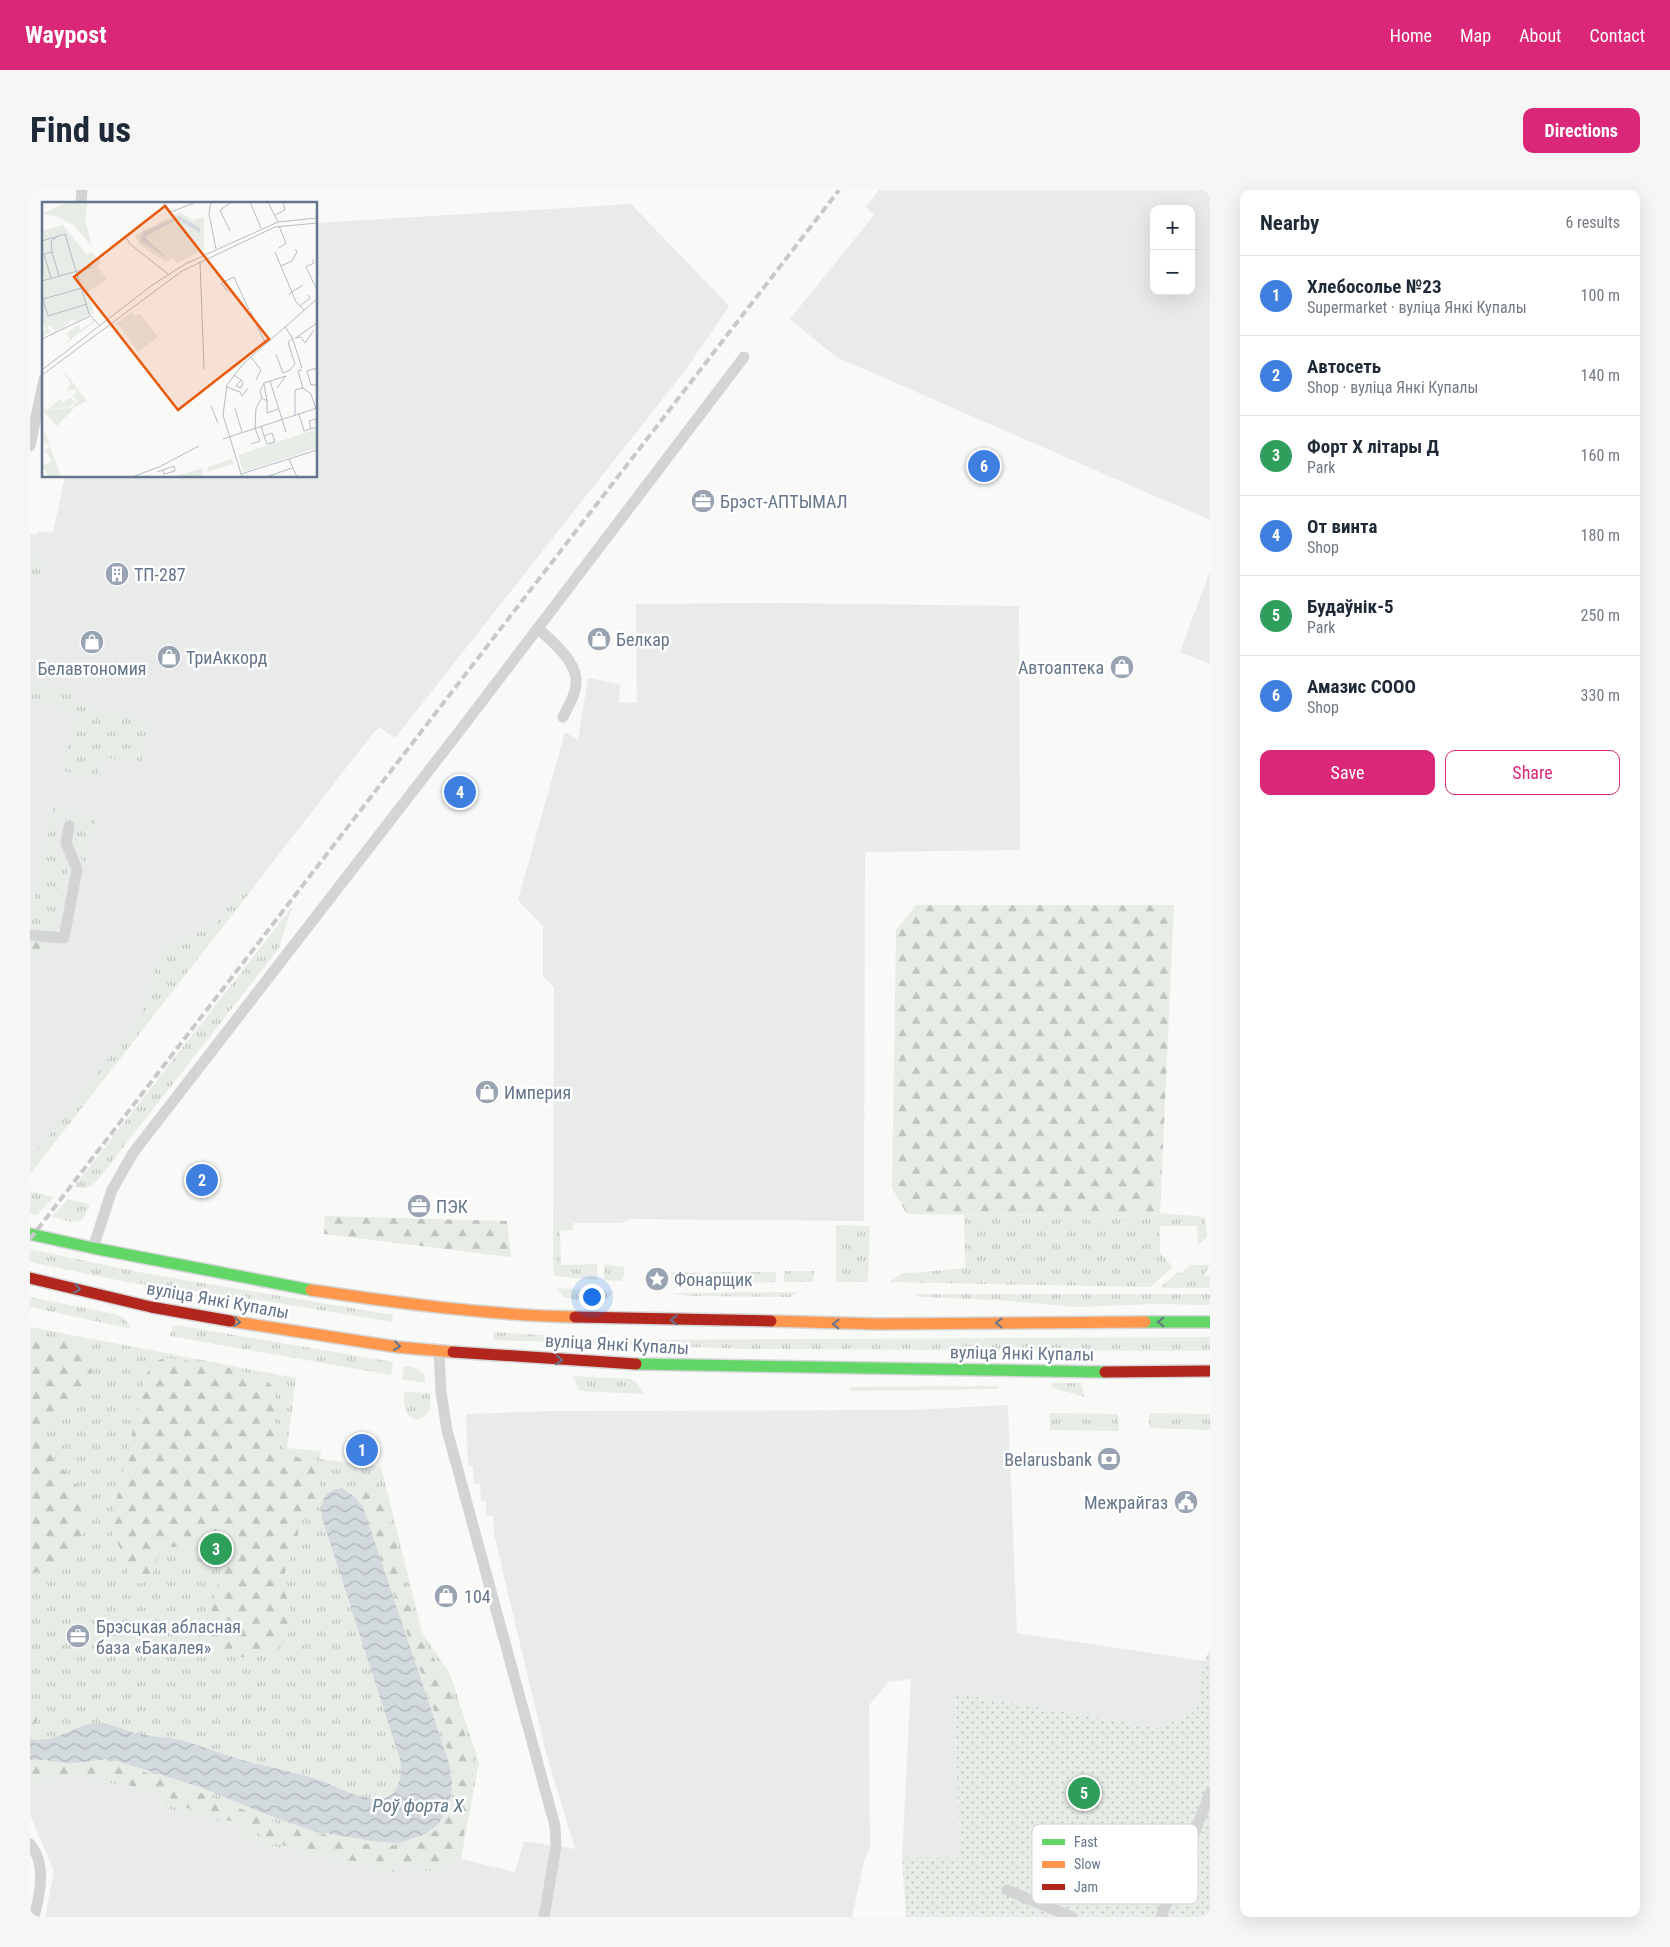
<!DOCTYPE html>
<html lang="en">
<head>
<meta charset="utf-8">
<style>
  body { margin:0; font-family:"Roboto Condensed",sans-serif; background:#f6f6f7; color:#1f2937 }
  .controls { position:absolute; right:15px; top:15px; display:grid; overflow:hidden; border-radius:10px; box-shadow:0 5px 20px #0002 }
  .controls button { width:45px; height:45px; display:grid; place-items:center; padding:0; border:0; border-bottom:1px solid #e0e1e3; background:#fff; color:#1f2937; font:25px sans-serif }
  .you { position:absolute; left:561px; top:1106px; width:18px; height:18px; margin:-12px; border:4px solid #fff; border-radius:50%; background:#1a73e8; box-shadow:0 0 0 8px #1a73e833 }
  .badge { display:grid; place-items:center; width:32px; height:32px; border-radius:50%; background:#db2777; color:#fff; font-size:16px; font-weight:700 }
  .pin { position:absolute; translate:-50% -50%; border:2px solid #fff; box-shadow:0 1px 5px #0006 }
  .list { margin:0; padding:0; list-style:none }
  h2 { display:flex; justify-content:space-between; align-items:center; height:65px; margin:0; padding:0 20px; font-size:21px }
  h2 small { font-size:16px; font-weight:400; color:#747a83 }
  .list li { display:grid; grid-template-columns:32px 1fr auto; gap:15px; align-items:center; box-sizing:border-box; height:80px; padding:0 20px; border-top:1px solid #e0e1e3 }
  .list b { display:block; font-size:19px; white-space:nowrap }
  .list p { margin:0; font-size:16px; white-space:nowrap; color:#747a83 }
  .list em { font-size:16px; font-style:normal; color:#747a83 }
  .actions { display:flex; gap:10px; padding:15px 20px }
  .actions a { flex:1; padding:11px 0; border:1px solid #db2777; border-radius:10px; text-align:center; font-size:18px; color:#db2777 }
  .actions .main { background:#db2777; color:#fff }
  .map { position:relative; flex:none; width:1180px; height:1727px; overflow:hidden; border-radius:10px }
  header { display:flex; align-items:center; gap:30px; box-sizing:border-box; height:70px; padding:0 25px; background:#db2777; color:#fff }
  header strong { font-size:24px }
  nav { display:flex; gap:28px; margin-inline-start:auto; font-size:18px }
  .intro { display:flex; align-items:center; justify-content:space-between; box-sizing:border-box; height:120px; padding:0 30px }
  h1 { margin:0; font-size:35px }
  .button { padding:12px 22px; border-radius:10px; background:#db2777; color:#fff; font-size:18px; font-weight:700 }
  main { display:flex; gap:30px; padding:0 30px }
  aside { flex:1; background:#fff; border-radius:10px; box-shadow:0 5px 20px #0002 }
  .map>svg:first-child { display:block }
</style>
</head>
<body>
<header>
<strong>Waypost</strong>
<nav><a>Home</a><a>Map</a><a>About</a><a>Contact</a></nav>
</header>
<div class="intro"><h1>Find us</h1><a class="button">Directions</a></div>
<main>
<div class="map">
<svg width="1180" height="1727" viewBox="0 0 1180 1727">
  <defs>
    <pattern id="grass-tufts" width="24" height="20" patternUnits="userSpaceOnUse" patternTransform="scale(1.25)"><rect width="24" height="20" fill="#e8ece6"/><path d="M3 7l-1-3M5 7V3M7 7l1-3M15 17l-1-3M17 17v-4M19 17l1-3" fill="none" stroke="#c0c4c0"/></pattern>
    <pattern id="forest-firs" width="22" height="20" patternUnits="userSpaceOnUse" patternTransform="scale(1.25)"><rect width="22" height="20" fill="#e8ece6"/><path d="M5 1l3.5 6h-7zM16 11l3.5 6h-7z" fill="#c0c4c0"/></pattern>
    <pattern id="garden-dots" width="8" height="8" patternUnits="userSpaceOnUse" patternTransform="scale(1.25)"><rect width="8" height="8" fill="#e8ece6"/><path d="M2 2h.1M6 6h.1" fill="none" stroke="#c0c4c0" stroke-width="1.8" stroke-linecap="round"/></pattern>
    <pattern id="water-waves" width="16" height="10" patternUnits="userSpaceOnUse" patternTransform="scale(1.25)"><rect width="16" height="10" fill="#d3dade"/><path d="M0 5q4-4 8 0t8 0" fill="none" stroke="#afb5ba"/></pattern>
  </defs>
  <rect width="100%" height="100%" fill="#f9f9f8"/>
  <!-- built -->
  <g fill="#e9eaea" fill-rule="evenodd">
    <path d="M849,0h331v330l-374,-163 -46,-38 84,-104 -8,-8zM1124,19h37v82h-37z"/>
    <path d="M601,14l98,102 -42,62 -292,370 -16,-11 -8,9 -341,438v-640l7,1 1,-4 15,2 12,-57h251v-253z"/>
    <path d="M1180,381v93l-30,-12z"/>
    <path d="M750,413l239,3 1,244 -155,2 -1,369 -233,-2 -9,4h-69l1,-236 -11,-10v-51l-25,-26 47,-168 13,8 10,-62 32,6 -1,18 18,1 -1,-99z"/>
    <path d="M978,1215l9,228 187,28 -8,50 -39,17 -202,-35 4,165h-57l9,-179 -22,3 -20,23 1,143 -5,10 -13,59h-807l9,-46 -24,-56v-33l45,-7 87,20 -2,12 82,19 -3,13 154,33 3,-9 39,9 26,-13 54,13 9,-31 51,8 -29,-96 -52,-219 -1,-18h-7v-15h-5l-1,-17h-6l-1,-18h-5l-2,-52 86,-3 360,-1z"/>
  </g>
  <!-- grass -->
  <g fill="url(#grass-tufts)">
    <path d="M0,366l15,4 -4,18 -11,-2z"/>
    <path d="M0,492l44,10 -1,12 76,17 -8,42 -39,-6 -5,22 -34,-8 13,-59 -46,-14z"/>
    <path d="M23,618l43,9 -11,49 -11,-23 5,-21 -20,-3 -7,32 9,3 7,17 -13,62 -25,-1v-13z"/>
    <path d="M215,692l8,6 -223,286v-18h3l108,-139 19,-66 56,-27z"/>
    <path d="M262,717l-13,41 -179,229c-8,10 -14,13 -26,10z"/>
    <path d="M0,1001l24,6 -17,18 -7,-1z"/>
    <path d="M38,1009l22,5c-9,25 -14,18 -38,13z"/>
    <path d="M1130,1023l45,4 2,20 -9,8 -1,-19h-37v27l13,14 -23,20 -260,-5 11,-8 64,-6 -1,-53 189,2z"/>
    <path d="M523,1033h20v7l-13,1 1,34 36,-1v16l-42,-4 -2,-10z"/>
    <path d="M806,1035l34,1 -2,56h-32z"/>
    <path d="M0,1059l108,23 255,43 -1,7 -126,-21 -139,-19 -97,-20z"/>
    <path d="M574,1074l20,3v8l-3,6 -17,-1z"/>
    <path d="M1160,1075h20l-6,10 6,1v12h-50l18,-16 2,2z"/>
    <path d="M754,1081h30l-1,11h-29z"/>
    <path d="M641,1082l31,1v10l-30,1z"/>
    <path d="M678,1082h30l1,11 -30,1z"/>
    <path d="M716,1082h30v10l-30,1z"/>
    <path d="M526,1098l57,3 -5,7 -9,3 -23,-1 -12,-3z"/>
    <path d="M769,1102l-9,5 -101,-1 -17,-3z"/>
    <path d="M883,1104h297v11l-54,-1 -78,3 -81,-7 -76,-3z"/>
    <path d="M0,1107l84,17 9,3 9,12 -102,-22z"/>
    <path d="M146,1135l217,37 -2,13 -221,-39 3,-10z"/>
    <path d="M0,1137l266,51 -9,70 34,3 -1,8 61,8 41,165 28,42 29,88 -18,97 -26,13 -39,-8 -2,8 -155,-33 3,-13 -82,-19 2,-12 -87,-20 -45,7z"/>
    <path d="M463,1142l129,8 588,-3v14l-462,-2 -255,-9z"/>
    <path d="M374,1176c9,1 15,2 21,10v7l-23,-4z"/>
    <path d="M543,1186l58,3 6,4 7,11 -65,-3z"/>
    <path d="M1024,1193h27l4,14 -32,-9 -2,-3z"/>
    <path d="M968,1196l1,3 -149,2v-4z"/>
    <path d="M374,1202l26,1v17l-7,8 -7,2c-13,-6 -12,-15 -12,-28z"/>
    <path d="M1020,1223l68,1 1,17 -69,-1z"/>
    <path d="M1119,1223l61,1v16l-61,-2z"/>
  </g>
  <!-- forest -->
  <g fill="url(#forest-firs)">
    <path d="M886,715h258l-14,308 -7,4 -246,-3 -15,-26 4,-258z"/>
    <path d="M0,750l16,2v12l-16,3z"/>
    <path d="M295,1026l182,5 4,36 -187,-23z"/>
    <path d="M16,1145c24,4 51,17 45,46 -1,6 -4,13 -8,17 -16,17 -27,7 -38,36 2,9 4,17 9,25 5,8 13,13 18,20 17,20 18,47 3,67 -12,16 -26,24 -45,27v-233z"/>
    <path d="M139,1168c23,4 82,10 99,24 17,14 0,41 11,61 9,19 37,9 41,40 2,14 -12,24 -18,36 -4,7 -4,14 -5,22 -2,9 -7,16 -10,24 -9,24 10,48 0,72 -7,15 -23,20 -38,20 -19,1 -42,-3 -43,-25l14,-56c2,-17 -14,-13 -25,-19 -10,-6 -16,-12 -29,-10 -15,10 -7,37 -29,36l-8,-7 -5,-21 -10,-18 -2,-8 2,-19 32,-135c5,-10 11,-17 23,-17z"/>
    <path d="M340,1293c7,1 10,4 13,10l34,132 5,13 27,46 24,76v25l-11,61 -4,10 -15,10 -12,1 -34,-6 -19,5 -89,-19 -18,-6 -32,-18 -42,-10 -34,-19 -78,-20h-13l-42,5v-16l15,-1 23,3 32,-2 33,5 58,21 96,38 78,17 35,2 24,-6 19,-16 11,-23 1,-12 -4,-29 -91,-265 4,-9z"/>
    <path d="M0,1506c8,9 10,25 0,34z"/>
  </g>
  <!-- garden -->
  <path fill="url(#garden-dots)" d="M1180,1459v268h-304l-4,-59h57l-4,-165 202,35 39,-17 8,-50z"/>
  <!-- water -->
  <path fill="url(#water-waves)" d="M312,1298l14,10 7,9 86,256 3,19 -1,14 -4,14 -8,13 -13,11 -27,9 -26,-2 -60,-10 -50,-18 -63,-26 -86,-27c-15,-2 -29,3 -44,3 -14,0 -26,-5 -40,-3v-21c30,6 47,-20 76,-15 12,2 22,8 33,10 14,3 28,3 42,6 18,5 36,13 54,18 26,8 52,12 78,20 19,5 48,24 68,21 20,-3 21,-25 19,-40l-78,-241c-2,-17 2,-28 20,-30z"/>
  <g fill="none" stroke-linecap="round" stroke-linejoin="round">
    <!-- fast casing -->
    <g stroke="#d4d6d7" stroke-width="14">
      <g id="fast">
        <path d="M0,1044l63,14 218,42"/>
        <path d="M1115,1132h65"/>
        <path d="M606,1174l469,8"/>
      </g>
    </g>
    <!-- slow casing -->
    <g stroke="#d4d6d7" stroke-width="14">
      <g id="slow">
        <path d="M281,1100c87,13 176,25 264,27"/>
        <path d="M200,1131l167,26 56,5"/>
        <path d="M741,1131l107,3 267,-2"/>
      </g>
    </g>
    <!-- jam casing -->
    <g stroke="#d4d6d7" stroke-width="14">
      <g id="jam">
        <path d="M0,1088l121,29 79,14"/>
        <path d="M545,1127l196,4"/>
        <path d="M423,1162l183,12"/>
        <path d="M1075,1182l105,-1"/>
      </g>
    </g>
    <!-- lane -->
    <g stroke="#d3d4d4" stroke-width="11">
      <path d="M51,14l1,-14"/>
      <path d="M0,256l14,-67"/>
      <path d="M508,438c14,14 41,34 38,57 -1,11 -8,22 -13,32"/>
      <path d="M0,745l34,3 13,-69 -11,-26 3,-17"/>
      <path d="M63,1058l19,-58 21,-37 335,-433 276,-363"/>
      <path d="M409,1162l2,40 6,38 108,396 1,20 -12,71"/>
      <path d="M0,1654c17,20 10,50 4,73"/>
      <path d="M977,1700l65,27"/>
      <path d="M1131,1727l49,-124"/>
    </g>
    <!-- fast -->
    <use href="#fast" stroke="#63d668" stroke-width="11"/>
    <!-- slow -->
    <use href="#slow" stroke="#ff974d" stroke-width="11"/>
    <!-- jam -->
    <use href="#jam" stroke="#b3261e" stroke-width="11"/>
    <!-- rail -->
    <path stroke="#c9c9cc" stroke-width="4" stroke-dasharray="8 4" stroke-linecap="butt" d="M0,1049l809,-1049"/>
  </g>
  <!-- one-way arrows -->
  <defs><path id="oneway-chevron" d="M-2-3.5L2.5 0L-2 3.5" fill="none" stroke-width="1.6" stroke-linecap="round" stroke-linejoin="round" transform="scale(1.25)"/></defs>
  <g stroke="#65758b">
    <use href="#oneway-chevron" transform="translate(47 1099) rotate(13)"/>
    <use href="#oneway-chevron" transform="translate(644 1130) rotate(-179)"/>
    <use href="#oneway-chevron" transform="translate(207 1132) rotate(9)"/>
    <use href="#oneway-chevron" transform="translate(1131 1132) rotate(180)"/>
    <use href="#oneway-chevron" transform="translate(969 1133) rotate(180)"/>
    <use href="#oneway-chevron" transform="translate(806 1134) rotate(-179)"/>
    <use href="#oneway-chevron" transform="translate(367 1156) rotate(8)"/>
    <use href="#oneway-chevron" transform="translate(529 1170) rotate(3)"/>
  </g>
  <!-- icons -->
  <defs>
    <g id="office-disc" transform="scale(1.25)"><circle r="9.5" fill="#99a3b1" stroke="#fff"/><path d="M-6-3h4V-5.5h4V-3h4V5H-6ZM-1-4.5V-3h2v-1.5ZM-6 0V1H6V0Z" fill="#fff"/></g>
    <g id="building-disc" transform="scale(1.25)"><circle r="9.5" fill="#99a3b1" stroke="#fff"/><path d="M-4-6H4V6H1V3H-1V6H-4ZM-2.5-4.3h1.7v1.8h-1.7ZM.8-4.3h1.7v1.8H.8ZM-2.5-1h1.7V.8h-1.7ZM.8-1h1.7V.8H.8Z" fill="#fff"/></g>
    <g id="shop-disc" transform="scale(1.25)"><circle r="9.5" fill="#99a3b1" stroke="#fff"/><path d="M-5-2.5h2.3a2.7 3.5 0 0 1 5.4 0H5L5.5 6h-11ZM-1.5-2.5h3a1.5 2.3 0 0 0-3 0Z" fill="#fff"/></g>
    <g id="sight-disc" transform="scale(1.25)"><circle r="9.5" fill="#99a3b1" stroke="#fff"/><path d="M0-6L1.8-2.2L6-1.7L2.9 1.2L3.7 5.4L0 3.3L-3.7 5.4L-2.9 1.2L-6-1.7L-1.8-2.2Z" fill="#fff"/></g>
    <g id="bank-disc" transform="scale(1.25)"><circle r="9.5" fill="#99a3b1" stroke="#fff"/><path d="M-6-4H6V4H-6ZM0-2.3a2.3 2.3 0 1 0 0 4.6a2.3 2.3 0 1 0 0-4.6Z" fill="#fff"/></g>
    <g id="civic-disc" transform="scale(1.25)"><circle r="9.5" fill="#99a3b1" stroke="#fff"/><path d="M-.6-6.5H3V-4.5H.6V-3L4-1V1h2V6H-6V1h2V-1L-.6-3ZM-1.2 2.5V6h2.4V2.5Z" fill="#fff"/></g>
  </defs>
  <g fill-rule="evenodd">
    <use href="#office-disc" x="673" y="311"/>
    <use href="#building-disc" x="87" y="384"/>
    <use href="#shop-disc" x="569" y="449"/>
    <use href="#shop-disc" x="62" y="452"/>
    <use href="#shop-disc" x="139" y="467"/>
    <use href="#shop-disc" x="1092" y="477"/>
    <use href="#shop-disc" x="457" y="902"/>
    <use href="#office-disc" x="389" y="1016"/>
    <use href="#sight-disc" x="627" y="1089"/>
    <use href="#bank-disc" x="1079" y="1269"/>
    <use href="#civic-disc" x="1156" y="1312"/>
    <use href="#shop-disc" x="416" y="1406"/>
    <use href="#office-disc" x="48" y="1446"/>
  </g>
  <g text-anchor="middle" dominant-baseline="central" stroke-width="5" stroke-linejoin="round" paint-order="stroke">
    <!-- poi labels -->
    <g font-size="18" fill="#65758b" stroke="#fff" text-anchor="start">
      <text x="690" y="311">Брэст-АПТЫМАЛ</text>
      <text x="104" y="384">ТП-287</text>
      <text x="586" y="449">Белкар</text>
      <text x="156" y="467">ТриАккорд</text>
      <text x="1074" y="477" text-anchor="end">Автоаптека</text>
      <text x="62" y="478" text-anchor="middle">Белавтономия</text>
      <text x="474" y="902">Империя</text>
      <text x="406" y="1016">ПЭК</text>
      <text x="644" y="1089">Фонарщик</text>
      <text x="1062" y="1269" text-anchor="end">Belarusbank</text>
      <text x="1138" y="1312" text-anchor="end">Межрайгаз</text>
      <text x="434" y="1406">104</text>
      <text x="66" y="1436">Брэсцкая абласная<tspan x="66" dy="21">база «Бакалея»</tspan></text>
    </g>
    <!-- street labels -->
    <g font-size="18" fill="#65758b" stroke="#fff">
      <text transform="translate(188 1110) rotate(10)">вуліца Янкі Купалы</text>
      <text transform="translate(587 1154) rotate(3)">вуліца Янкі Купалы</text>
      <text transform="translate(992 1163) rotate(1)">вуліца Янкі Купалы</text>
    </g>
    <!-- water labels -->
    <g font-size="19" font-style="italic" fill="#617786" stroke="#fff">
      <text x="388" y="1615">Роў форта Х</text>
    </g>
  </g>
  <!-- overview -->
  <g transform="translate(12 12)">
    <rect width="275" height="275" fill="#f9f9f8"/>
    <path d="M26,0h20l-3,17 7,28 -18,-22 -18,-9 -14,-2zM138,10l12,8 12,-3v33l-27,13 -4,-5 -8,4 -25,-17 -5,-9zM95,106l-5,4 4,4 -19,14 -11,4 14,-7 -4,-3 -12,8zM0,109l11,15 15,-4 1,-3 20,-5 -12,7 -7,-1 -1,3 -13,9 -6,-7 -3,3 4,3 -5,4 -4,-1 4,-6 -4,-5zM48,116l4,4 -35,27 11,-10 -4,-5 12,-9 3,5 11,-8zM18,164l27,35 -12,6 -18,19 -15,-16 29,-2 6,-7 -5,-7 4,1v-6l-7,2 -2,-3 4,-4zM27,196l7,3 -7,6 -21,2 12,-10 3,4zM0,226l6,12 13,37h-11l-8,-11 9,-4 -5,-11 -4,2 8,-7 -8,-5zM275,227v19l-74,24 -5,-17zM190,257l2,5 -27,8 1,-5zM161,266l-1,9h-30z" fill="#e8ece6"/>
    <path d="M137,11l-11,10 -29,13 2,6 24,18 -25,-16 -3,-10zM141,21l15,11 5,-4v11l-7,1 4,6 -2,4h-4l-1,-8 -8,-4 2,-10 -6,-6zM125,36l5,6 5,-1v-5l5,3 6,16 -9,4 -10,-4 -7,-14zM98,111l18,24 -20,15 -17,-24z" fill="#e8ece6"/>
    <path d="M21,23l24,30 5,-3 10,11 -5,3 10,13 -19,13 6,21 -41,13 -11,-15v-80z" fill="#e8ece6"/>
    <path d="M137,14l21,12v5l-23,-14 -32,18 22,21 -27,-17 3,-9z" fill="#d3dade"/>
    <path fill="none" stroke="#b5bcc6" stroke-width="1" d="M121,0l8,10 25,-10M169,0l-2,12 7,35M208,0l11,26M226,0l10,20M233,13l10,-5 -2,-8M188,29l-10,-21 12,-8M83,33l5,9 38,30M0,39l23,-7 24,80 10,11M237,46l7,-5 -7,-17M10,50l-1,-11 7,-5M233,50l21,50 8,8M270,57l2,4 -8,4 11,23M158,59l4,108M239,64l11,-5 5,-9 -2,-3M9,76l-7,-24 8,-2 7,24M0,79l50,-14M186,90l-7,-9 13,-6 15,33M247,92l14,-9M0,94l6,20 39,-12M1,97l39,-11M258,104l10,-8 -2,-3M208,109l16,33M243,125l7,10 10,31M255,135l20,-14M253,136l6,-1 4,6 9,-13M0,137l48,-23M234,152l7,19 7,-3 5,-6 -7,-22 5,-4M209,155l10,13 -5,10M275,166l-10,3 4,14h6M0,168l109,-84 34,-22 93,-42 39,-4M260,168l-4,1 5,17 8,6 5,15M0,173l140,-104 93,-44 42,-4M192,173l7,5 -5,6 5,2 2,-5 -2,-3M228,179l16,51M222,182l3,17M185,185l13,5 2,4 6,-8M235,186l9,-12M220,196l-2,-7 4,-8 22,-7M169,204l7,17M193,206l7,24M257,212l5,17 13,-4M253,213v-25l8,-2M219,224l3,10 8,-3 3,9 -8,2 -3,-8M213,226l1,-20 6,-10 5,3v12l11,-4M269,227l-2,-8 7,-2 1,5M181,237l94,-31M209,242l9,-3 -5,-13M247,257l8,18M115,270l17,-6 1,5 -11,3 -1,-4M199,272l76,-24M90,275l27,-10 40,-21M200,275l-19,-62 4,-30 17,-22 73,-64M224,275l26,-9"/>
    <path fill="#e8590c" fill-opacity="0.15" stroke="#e8590c" stroke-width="2.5" d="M123,4l104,133 -91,71 -104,-133z"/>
    <rect width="275" height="275" fill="none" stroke="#65758b" stroke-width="2.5"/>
  </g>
  <!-- legend -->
  <rect x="1002" y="1634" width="166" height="80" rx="8" fill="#fff" stroke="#d1d6dc" stroke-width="1"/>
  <rect x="1012" y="1649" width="23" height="6" fill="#63d668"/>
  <rect x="1012" y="1671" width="23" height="7" fill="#ff974d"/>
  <rect x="1012" y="1694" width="23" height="6" fill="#b3261e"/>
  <g font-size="14" fill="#65758b">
    <text x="1044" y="1657">Fast</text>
    <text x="1044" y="1679">Slow</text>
    <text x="1044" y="1702">Jam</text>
  </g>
</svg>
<div class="controls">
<button>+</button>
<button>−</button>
</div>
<div class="you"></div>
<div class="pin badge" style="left:332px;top:1260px;background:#3f7fe0">1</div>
<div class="pin badge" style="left:172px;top:990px;background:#3f7fe0">2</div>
<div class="pin badge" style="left:186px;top:1359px;background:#2e9e5b">3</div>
<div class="pin badge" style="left:430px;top:602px;background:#3f7fe0">4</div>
<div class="pin badge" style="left:1054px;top:1603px;background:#2e9e5b">5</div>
<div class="pin badge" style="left:954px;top:276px;background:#3f7fe0">6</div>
</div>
<aside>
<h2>Nearby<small>6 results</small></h2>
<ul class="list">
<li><span class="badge" style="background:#3f7fe0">1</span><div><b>Хлебосолье №23</b><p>Supermarket · вуліца Янкі Купалы</p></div><em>100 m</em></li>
<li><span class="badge" style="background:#3f7fe0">2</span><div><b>Автосеть</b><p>Shop · вуліца Янкі Купалы</p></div><em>140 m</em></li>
<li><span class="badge" style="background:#2e9e5b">3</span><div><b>Форт X літары Д</b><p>Park</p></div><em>160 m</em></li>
<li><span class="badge" style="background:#3f7fe0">4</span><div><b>От винта</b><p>Shop</p></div><em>180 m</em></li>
<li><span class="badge" style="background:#2e9e5b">5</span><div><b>Будаўнік-5</b><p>Park</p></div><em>250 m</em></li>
<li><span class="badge" style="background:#3f7fe0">6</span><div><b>Амазис СООО</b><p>Shop</p></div><em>330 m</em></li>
</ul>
<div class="actions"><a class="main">Save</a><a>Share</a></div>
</aside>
</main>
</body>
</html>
